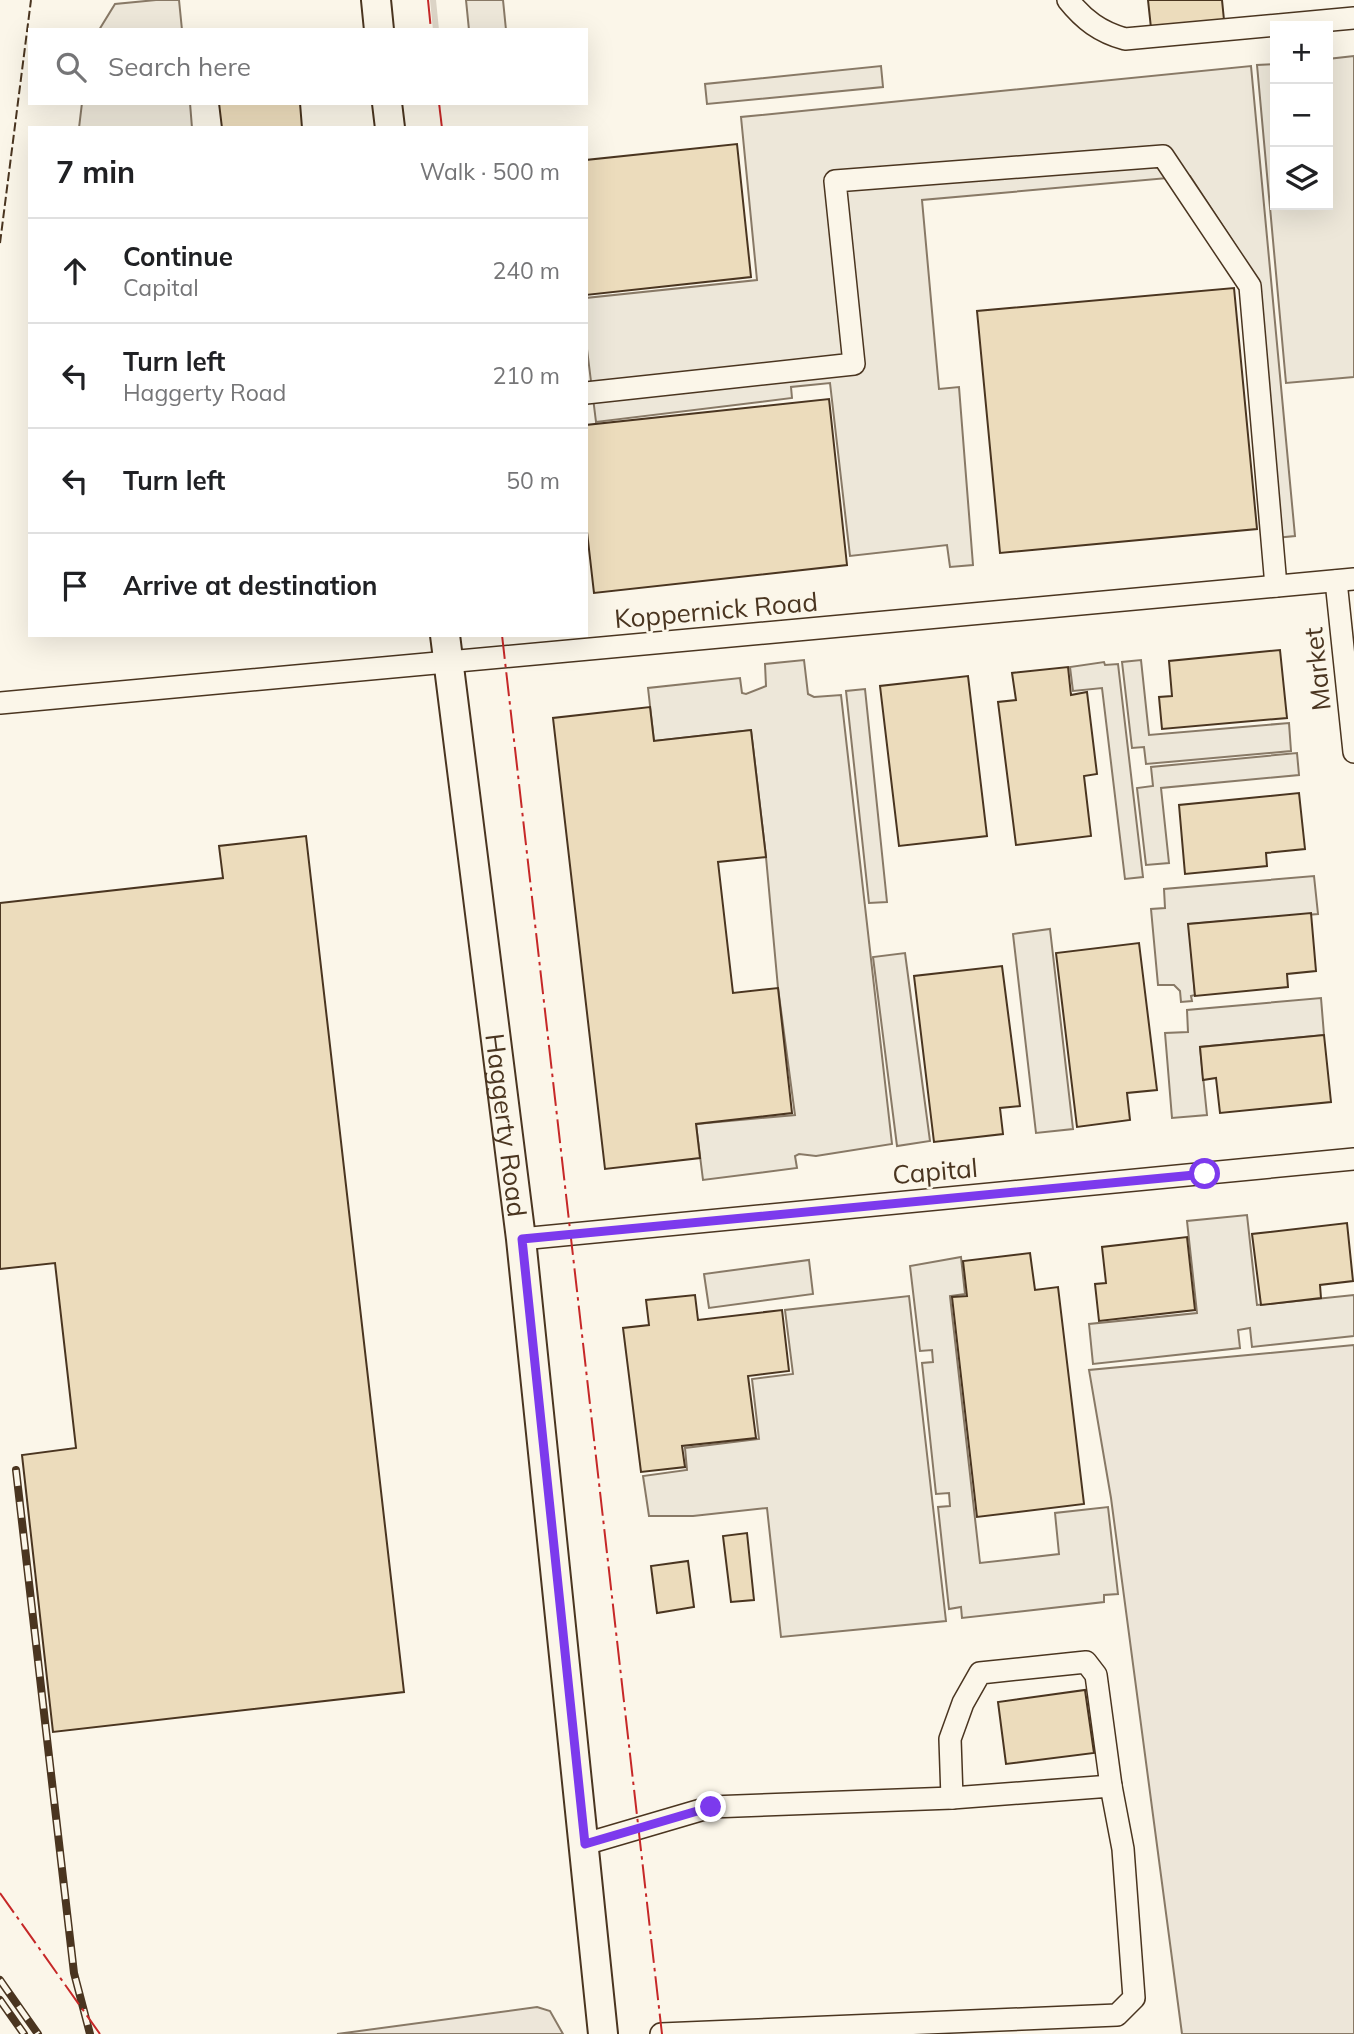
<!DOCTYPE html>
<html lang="en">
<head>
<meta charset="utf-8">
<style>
  body { margin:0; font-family:Mulish,sans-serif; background:#f6f6f6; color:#202124 }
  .controls { position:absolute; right:21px; top:21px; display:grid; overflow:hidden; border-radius:0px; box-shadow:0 7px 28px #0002 }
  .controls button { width:63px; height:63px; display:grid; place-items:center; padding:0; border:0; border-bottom:2px solid #e0e0e0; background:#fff; color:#202124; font:35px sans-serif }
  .stop { position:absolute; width:21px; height:21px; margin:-16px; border:5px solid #7c3aed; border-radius:50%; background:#fff }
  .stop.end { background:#7c3aed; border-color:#fff; box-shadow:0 2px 7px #0008 }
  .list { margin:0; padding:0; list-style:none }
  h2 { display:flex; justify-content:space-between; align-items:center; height:91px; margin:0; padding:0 28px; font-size:30px }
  h2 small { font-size:23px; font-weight:400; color:#757577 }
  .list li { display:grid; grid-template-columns:46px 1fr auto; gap:21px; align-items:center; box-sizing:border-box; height:105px; padding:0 28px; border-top:2px solid #e0e0e0 }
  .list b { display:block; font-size:26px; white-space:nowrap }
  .list p { margin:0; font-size:23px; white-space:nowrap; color:#757577 }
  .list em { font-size:23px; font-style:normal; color:#757577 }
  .icon { flex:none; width:38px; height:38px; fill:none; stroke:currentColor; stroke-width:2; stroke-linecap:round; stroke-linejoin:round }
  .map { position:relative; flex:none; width:1354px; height:2034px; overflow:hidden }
  .search { position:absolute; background:#fff; box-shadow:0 7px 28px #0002; left:28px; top:28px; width:560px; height:77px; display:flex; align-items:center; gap:18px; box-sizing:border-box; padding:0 24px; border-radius:0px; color:#757577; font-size:26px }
  .panel { position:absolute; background:#fff; box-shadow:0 7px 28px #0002; left:28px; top:126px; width:560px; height:511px; border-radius:0px }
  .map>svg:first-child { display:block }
</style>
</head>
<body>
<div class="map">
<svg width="1354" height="2034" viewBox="0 0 1354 2034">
  <rect width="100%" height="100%" fill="#fbf6e9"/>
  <!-- green -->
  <g fill="#ede6d9" stroke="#887966" stroke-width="2">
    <path d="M1354,1345v689h-172l-71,-536 -22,-128z"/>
    <path d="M537,2007l13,4 13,23h-226z"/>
  </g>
  <!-- parking -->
  <g fill="#ede7d9" stroke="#887966" stroke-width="2">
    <path d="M156,0h23l3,30h-83l16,-26z"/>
    <path d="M466,0h37l3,30h-37z"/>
    <path d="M1354,56v321l-68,6 -29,-318 18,-1v141h53v-146z"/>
    <path d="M881,66l2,21 -176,17 -2,-20z"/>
    <path d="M1251,66l44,470 -29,3 -28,-290 -48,-73 -268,24 17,189 20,-2 14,178 -23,2 -3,-22 -97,11 -20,-173 -39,4 1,11 -196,24 -10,-81v-43l171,-18 -16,-163z"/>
    <path d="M82,103h108l2,25h-113z"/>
    <path d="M804,660l4,34 6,3 27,-2 51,449 -76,12 -17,-2 -4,2 2,12 -94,12 -7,-56 99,-9 -17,-127 -12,-131 -15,-127 -97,11 -6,-53 92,-10 2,15 4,1 20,-8 -1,-22z"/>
    <path d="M1141,660l8,75 140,-12 2,28 -145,13 -2,-17 -12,1 -10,-86z"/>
    <path d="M1104,662l1,3 13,-1 25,213 -18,2 -23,-191 -29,3 -3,-24z"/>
    <path d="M865,689l22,213 -18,1 -23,-212z"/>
    <path d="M1297,753l2,22 -138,13 8,75 -23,2 -9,-77 16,-2 -2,-19z"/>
    <path d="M1314,876l4,38 -129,10 6,71 -4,1 1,5 -11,1 -1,-11 -6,-6h-16l-7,-76 14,-1 -1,-19z"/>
    <path d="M1050,929l23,200 -37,4 -23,-199z"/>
    <path d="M905,953l25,188 -33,5 -24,-189z"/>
    <path d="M1321,998l3,37 -124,12 7,68 -35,3 -7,-85 23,-1 -1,-22z"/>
    <path d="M1247,1215l10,90 97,-10v41l-102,11 -2,-19 -12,2 2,18 -147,16 -4,-40 108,-11 -10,-92z"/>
    <path d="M961,1257l4,37 -15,2 30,267 79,-9 -4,-41 53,-6 10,87 -14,1v7l-142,16 -1,-11 -12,2 -11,-102 12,-1 -1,-13 -13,1 -14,-131 11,-1 -1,-12 -12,1 -10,-85z"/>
    <path d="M809,1260l4,34 -104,14 -5,-34z"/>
    <path d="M909,1296l37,325 -165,16 -14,-129 -74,8h-44l-6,-40 44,-6 -2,-22 74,-9 -7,-60 41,-5 -8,-64z"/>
  </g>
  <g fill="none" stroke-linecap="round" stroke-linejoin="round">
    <!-- stream -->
    <path stroke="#dcd4c6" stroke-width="6" d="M433,0l3,30"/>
  </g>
  <!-- building -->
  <g fill="#ecdcbc" stroke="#4a3520" stroke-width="2">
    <path d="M1148,0h74l2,20 -73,8z"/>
    <path d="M219,103h81l2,25h-80z"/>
    <path d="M737,144l14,133 -165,18v-135z"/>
    <path d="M1234,288l23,241 -257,24 -23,-242z"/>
    <path d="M829,399l18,166 -253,28 -8,-70v-98z"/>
    <path d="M1280,650l7,68 -125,11 -3,-32 13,-1 -3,-35z"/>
    <path d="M1068,667l3,28 16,-3 10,82 -13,2 7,60 -75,9 -18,-143 18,-2 -4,-27z"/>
    <path d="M968,676l19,160 -88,10 -19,-160z"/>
    <path d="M650,707l4,34 97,-11 15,127 -48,5 15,131 45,-5 14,125 -96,11 4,34 -95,11 -52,-451z"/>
    <path d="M1299,793l6,56 -39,4 1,13 -82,8 -6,-69z"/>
    <path d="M306,836l98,856 -351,40 -31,-277 54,-7 -21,-185 -55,6v-366l223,-25 -4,-32z"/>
    <path d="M1311,913l5,58 -29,3 1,13 -93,9 -7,-72z"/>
    <path d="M1139,943l18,147 -30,3 3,27 -53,7 -21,-174z"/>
    <path d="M1002,966l18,140 -20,2 3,26 -69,8 -20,-166z"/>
    <path d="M1324,1035l7,67 -111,11 -4,-35 -13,2 -3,-33z"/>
    <path d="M1347,1223l6,58 -33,4 1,13 -60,7 -9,-71z"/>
    <path d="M1187,1237l8,73 -96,11 -4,-37 11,-1 -4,-36z"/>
    <path d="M1030,1253l5,37 23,-3 26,217 -107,13 -25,-220 15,-1 -4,-35z"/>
    <path d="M695,1295l3,25 84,-10 7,61 -41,5 8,62 -74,8 3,21 -44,5 -18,-144 26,-3 -3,-25z"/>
    <path d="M747,1533l7,67 -23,2 -8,-66z"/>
    <path d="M688,1561l6,46 -37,6 -6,-47z"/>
    <path d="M1085,1690l9,63 -88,11 -8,-62z"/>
  </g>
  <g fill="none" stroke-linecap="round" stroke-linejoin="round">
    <!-- minor casing -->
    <g stroke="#4a3520" stroke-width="24">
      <g id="minor">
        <path d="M1068,0c16,20 32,32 57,39l229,-21"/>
        <path d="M586,393l268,-29 -19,-183 328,-25 87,130 26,300"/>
        <path d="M1336,581l18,171"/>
        <path d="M0,703l1354,-124"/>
        <path d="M521,1239l833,-80"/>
        <path d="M952,1798l-2,-59 13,-36 17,-30 106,-11 10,13 15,111"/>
        <path d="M585,1844l126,-37 241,-9 159,-12 12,63 11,149 -17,17 -456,19"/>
      </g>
    </g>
    <!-- major casing -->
    <g stroke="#4a3520" stroke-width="32">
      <g id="major">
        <path d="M376,0l3,30"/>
        <path d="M387,103l3,25"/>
        <path id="s1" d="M445,635l76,604 82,795"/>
      </g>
    </g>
    <!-- minor -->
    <use href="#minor" stroke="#fbf6e9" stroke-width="21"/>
    <!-- major -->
    <use href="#major" stroke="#fbf6e9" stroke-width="28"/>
    <!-- rail casing -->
    <g stroke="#4a3520" stroke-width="8">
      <g id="rail">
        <path d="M16,1470l58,503 16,61"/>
        <path d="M0,1980l38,54"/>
        <path d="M0,2000l24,34"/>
      </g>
    </g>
    <!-- rail -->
    <use href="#rail" stroke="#fbf6e9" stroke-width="5" stroke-dasharray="16" stroke-linecap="butt"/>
    <!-- fence -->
    <path stroke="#4a3520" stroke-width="2" stroke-dasharray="9 3.5" stroke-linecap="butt" d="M0,243l31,-243"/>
    <!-- power -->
    <g stroke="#c62828" stroke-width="2" stroke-dasharray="24 5 3.5 5" stroke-linecap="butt">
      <path d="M428,0l3,30"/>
      <path d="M439,103l3,25"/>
      <path d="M502,635l160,1399"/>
      <path d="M0,1893l100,141"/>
    </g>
  </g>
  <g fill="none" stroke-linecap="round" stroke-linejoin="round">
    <!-- route -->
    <path stroke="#7c3aed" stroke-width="9" d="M711,1807l-126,37 -63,-605 683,-65"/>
  </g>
  <g text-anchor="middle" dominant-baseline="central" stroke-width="5" stroke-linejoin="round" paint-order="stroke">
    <!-- street labels -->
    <g font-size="26" fill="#4a3520" stroke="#fbf6e9">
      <text transform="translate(716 610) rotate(-5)">Koppernick Road</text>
      <text transform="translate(1317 669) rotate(-96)">Market</text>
      <text stroke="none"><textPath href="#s1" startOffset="494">Haggerty Road</textPath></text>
      <text transform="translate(935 1171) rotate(-5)">Capital</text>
    </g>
  </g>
</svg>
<div class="controls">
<button>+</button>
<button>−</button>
<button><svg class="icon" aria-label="layers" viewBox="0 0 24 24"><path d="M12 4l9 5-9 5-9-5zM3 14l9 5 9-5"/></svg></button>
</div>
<div class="stop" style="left:1205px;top:1174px"></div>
<div class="stop end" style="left:711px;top:1807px"></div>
<div class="search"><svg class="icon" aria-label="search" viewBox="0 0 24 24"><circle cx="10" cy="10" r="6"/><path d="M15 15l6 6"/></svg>Search here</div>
<section class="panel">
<h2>7 min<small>Walk · 500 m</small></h2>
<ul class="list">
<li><svg class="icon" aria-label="ahead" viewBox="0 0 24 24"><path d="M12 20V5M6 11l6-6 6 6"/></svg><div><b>Continue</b><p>Capital</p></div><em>240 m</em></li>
<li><svg class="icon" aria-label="left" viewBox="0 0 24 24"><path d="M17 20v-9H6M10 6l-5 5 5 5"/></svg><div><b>Turn left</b><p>Haggerty Road</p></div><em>210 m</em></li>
<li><svg class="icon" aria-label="left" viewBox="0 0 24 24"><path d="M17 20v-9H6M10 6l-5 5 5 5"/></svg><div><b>Turn left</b></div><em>50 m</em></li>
<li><svg class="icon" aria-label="arrive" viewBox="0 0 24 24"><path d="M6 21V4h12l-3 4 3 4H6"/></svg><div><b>Arrive at destination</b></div></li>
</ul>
</section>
</div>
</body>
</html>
